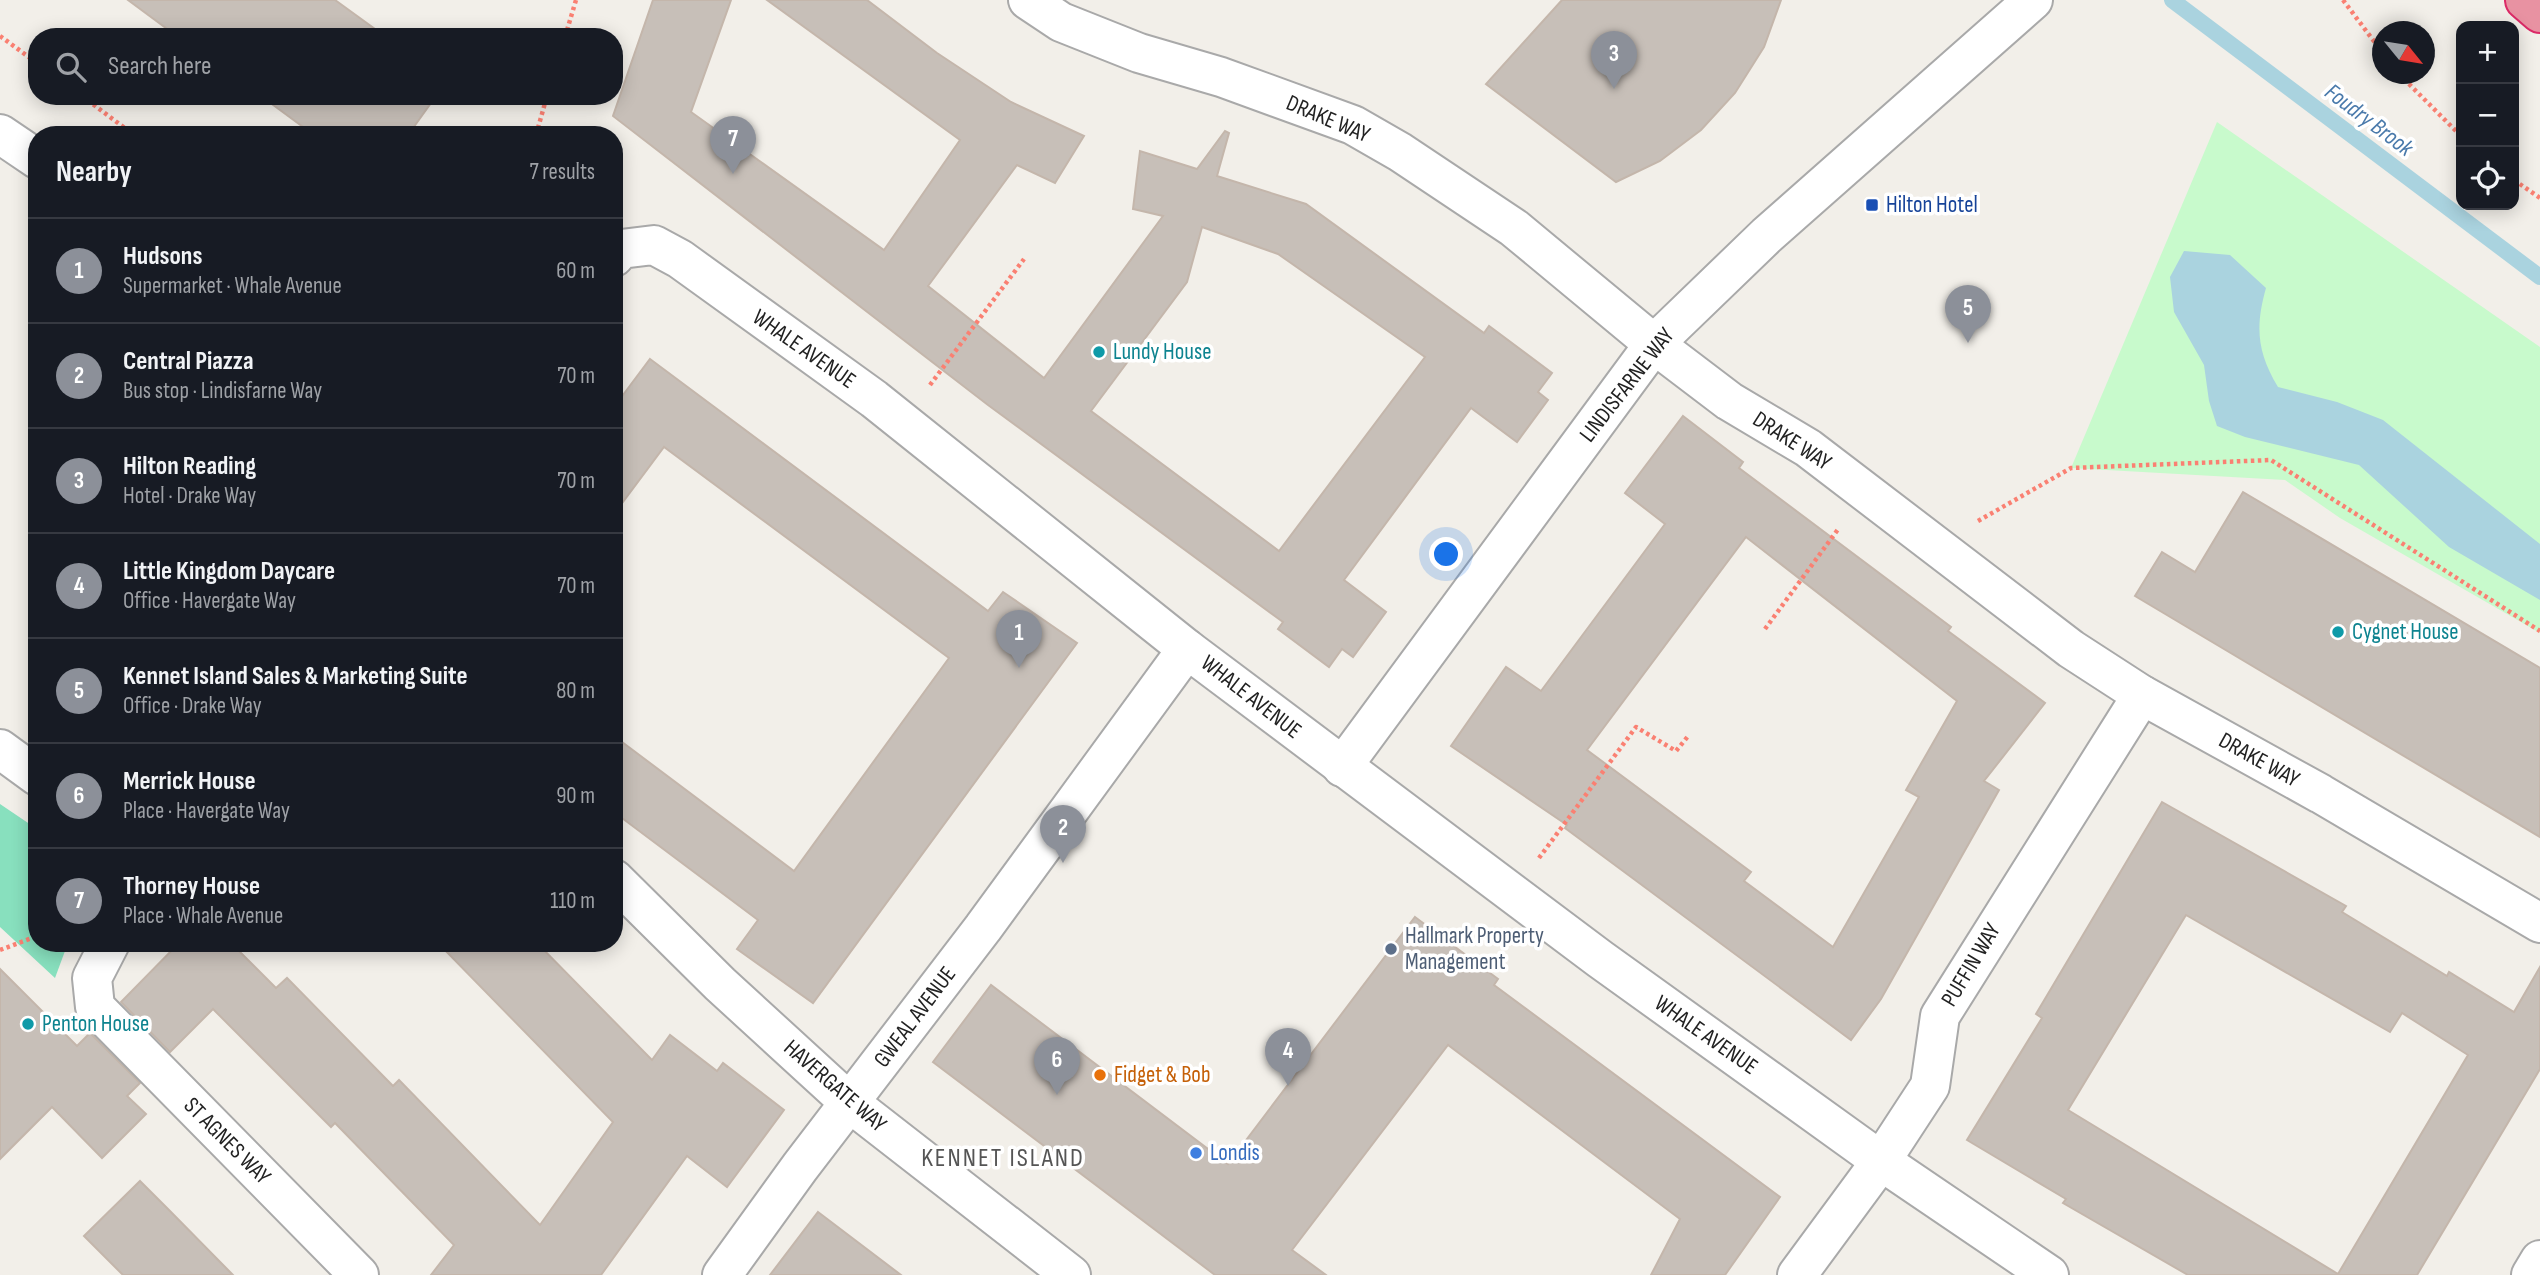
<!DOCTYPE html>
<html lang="en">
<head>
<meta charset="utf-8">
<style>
  body { margin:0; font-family:"Sofia Sans Condensed",sans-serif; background:#242831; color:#f1f3f6 }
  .controls { position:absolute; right:21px; top:21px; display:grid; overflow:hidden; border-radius:14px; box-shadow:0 4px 18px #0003 }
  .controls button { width:63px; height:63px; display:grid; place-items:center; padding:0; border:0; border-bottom:2px solid #363941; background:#171b24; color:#f1f3f6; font:35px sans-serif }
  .compass { position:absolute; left:2372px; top:21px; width:63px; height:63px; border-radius:50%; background:#171b24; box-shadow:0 4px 18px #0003; rotate:120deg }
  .you { position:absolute; left:1447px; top:555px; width:24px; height:24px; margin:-18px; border:5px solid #fff; border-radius:50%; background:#1a73e8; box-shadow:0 0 0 10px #1a73e833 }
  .badge { display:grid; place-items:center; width:46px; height:46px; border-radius:50%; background:#8c9099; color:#fff; font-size:23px; font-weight:700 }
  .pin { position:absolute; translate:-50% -58px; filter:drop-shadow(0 2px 4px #0008) }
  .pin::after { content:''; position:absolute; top:37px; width:24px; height:21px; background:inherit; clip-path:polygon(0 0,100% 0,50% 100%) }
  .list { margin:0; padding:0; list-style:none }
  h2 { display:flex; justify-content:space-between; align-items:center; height:91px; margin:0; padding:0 28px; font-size:30px }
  h2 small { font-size:23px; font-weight:400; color:#9ea1a6 }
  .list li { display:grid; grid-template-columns:46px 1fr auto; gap:21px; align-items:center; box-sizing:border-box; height:105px; padding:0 28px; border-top:2px solid #363941 }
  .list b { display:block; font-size:26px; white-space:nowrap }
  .list p { margin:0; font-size:23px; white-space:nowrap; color:#9ea1a6 }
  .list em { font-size:23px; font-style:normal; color:#9ea1a6 }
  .icon { flex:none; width:38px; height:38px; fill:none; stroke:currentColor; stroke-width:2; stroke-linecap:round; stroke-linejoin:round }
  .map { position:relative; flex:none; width:2540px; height:1275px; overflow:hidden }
  .search { position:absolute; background:#171b24; box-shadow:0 4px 18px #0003; left:28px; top:28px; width:595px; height:77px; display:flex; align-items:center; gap:18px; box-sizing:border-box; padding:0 24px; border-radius:28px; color:#9ea1a6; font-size:26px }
  .panel { position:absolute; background:#171b24; box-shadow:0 4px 18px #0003; left:28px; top:126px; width:595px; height:826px; border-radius:28px }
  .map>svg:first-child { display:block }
</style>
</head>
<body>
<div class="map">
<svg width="2540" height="1275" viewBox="0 0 2540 1275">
  <rect width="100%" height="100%" fill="#f2efe9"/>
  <!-- park -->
  <path fill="#c8facc" d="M2217,122l323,225v286l-200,-115 -55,-38 -214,-12z"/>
  <!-- pitch -->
  <path fill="#88e0be" d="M0,804l37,25v114h35l-7,8 -10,27 -55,-51z"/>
  <!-- water -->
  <path fill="#aad3df" d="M2184,251l46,4 36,33c-11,39 -9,64 12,99l59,15 46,18 157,124v56l-91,-53 -90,-82 -114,-28 -28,-11 -8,-25 -5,-36 -30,-53 -4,-35z"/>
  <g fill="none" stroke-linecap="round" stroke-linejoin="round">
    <!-- stream -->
    <path stroke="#aad3df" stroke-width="16" d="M2172,0l368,277"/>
  </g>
  <!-- building -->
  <g fill="#c7bfb8" stroke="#c4b6ab" stroke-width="2" fill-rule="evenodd">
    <path d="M128,0h207l51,37h-208z"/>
    <path d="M653,0h78l-40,112 193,138 76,-110 -193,-140h100l70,53 74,49 73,34 -29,47 -38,-18 -89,121 116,92 119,-162 -30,-7 7,-58 57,18 28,-38 4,2 -12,43 89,28 178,129 5,-7 63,47 -14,19 10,8 -31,42 -46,-34 -127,172 42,32 -33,45 -11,-8 -13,18 -51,-38 5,-7 -295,-217 -375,-289zM1202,227l76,27 147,103 -146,194 -188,-140 96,-129z"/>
    <path d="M1562,0h219l-17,47 -29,46 -34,37 -41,31 -44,21 -130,-98z"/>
    <path d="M261,96h175l-28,39h-94z"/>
    <path d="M650,359l338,252 15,-19 74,51 -264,360 -76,-54 21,-29 -144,-108v-76l180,135 155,-213 -285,-211 -50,67v-107z"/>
    <path d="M1683,416l60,46 -4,6 212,159 -3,4 97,72 -61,78 15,9 -118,209 -30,41 -286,-212 2,-3 -116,-79 55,-79 35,24 124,-167 -40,-31zM1746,537l211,164 -51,89 13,7 -86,150 -89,-66 7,-9 -164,-122z"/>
    <path d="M2243,492l297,176v169l-405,-241 27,-44 33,20z"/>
    <path d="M2162,802l184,104 -4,6 105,64 2,-4 65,40 26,-45v102l-123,206h-229l-125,-72 3,-4 -99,-59 75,-122 -6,-4zM2186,915l204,117 12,-19 66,42 -130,219 -270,-164z"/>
    <path d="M1415,917l83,62 -4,6 286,212 -55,78h-74l29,-56 -232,-174 -156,205 34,25h-111l-282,-213 58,-77 237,179z"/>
    <path d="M179,943h52l45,45 11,-10 106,108 6,-6 141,145 73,-103 -175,-179h99l115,117 18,-25 47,36 6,-8 61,47 -57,77 -40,-31 -86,119h-170l23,-30 -119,-122 -4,4 -118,-118 -43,43 -49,-50z"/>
    <path d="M0,969l77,77 13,-13 50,50 -13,13 19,18 -44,44 -50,-51 -52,52z"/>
    <path d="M140,1181l28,28 65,66h-110l-39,-39z"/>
    <path d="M818,1212l83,63h-131z"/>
  </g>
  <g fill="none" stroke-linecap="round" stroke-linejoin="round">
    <!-- street casing -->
    <g stroke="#a9a9a9" stroke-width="42">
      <g id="street">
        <path d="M1028,0l33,22 78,31 82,24 132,48 47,27 114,76 140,116 75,57 79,47 263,201 71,46 179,99 219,129"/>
        <path d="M0,134l37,25"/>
        <path d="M614,257l7,-8 33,-4 26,14 194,140 313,250 413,310 281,202 168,114"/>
        <path d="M0,749l37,27"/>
        <path d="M1342,767l312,-423 113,-109 266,-235"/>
        <path d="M614,879l106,105 130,119 221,172"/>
        <path d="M110,943l-18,35 3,29 264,268"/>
        <path d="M722,1275l78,-108 183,-239 204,-279"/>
        <path d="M1797,1275l84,-114 49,-75 10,-70 202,-321"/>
        <path d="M2531,1275l9,-15"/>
      </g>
    </g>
    <!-- highway casing -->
    <g stroke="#dc2a67" stroke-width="42">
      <path id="highway" d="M2525,0l15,13"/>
    </g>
    <!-- path -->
    <g stroke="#fa8072" stroke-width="4.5" stroke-dasharray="3.5 3.5" stroke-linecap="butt">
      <path d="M2343,0l39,52"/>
      <path d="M0,36l37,27"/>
      <path d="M565,37l11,-37"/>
      <path d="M2399,74l62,62"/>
      <path d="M82,96l52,39"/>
      <path d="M536,135l11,-39"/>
      <path d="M2514,180l26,18"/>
      <path d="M930,385l94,-126"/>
      <path d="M1978,521l93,-53 200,-8 269,171"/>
      <path d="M1765,629l74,-101"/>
      <path d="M1539,858l97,-131 40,24 13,-16"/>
      <path d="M0,950l37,-14"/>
    </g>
    <!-- street -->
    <use href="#street" stroke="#fff" stroke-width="38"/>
    <!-- highway -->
    <use href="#highway" stroke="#e892a2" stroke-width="38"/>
  </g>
  <!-- markers -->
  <rect fill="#1a4fb4" stroke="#fff" stroke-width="2.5" x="1865" y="198" width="14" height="14" rx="3.5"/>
  <g fill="#0f9aa8" stroke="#fff" stroke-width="2.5">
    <circle cx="1099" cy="352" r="7"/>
    <circle cx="2338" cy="632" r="7"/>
    <circle cx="28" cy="1024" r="7"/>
  </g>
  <circle fill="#5c6f8a" stroke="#fff" stroke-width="2.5" cx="1391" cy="949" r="7"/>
  <circle fill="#e8710a" stroke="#fff" stroke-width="2.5" cx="1100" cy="1075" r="7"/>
  <circle fill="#3f7fe0" stroke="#fff" stroke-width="2.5" cx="1196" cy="1153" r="7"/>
  <g text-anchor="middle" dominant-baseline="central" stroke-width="7" stroke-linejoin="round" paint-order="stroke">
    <!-- street labels -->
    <g font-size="23" fill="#222" stroke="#fff">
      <text transform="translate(1328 119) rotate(23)">DRAKE WAY</text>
      <text transform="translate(804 349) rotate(35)">WHALE AVENUE</text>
      <text transform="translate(1627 385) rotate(-52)">LINDISFARNE WAY</text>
      <text transform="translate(1792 441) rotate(33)">DRAKE WAY</text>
      <text transform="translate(1251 697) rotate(38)">WHALE AVENUE</text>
      <text transform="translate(2259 760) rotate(29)">DRAKE WAY</text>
      <text transform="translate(1971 965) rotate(-59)">PUFFIN WAY</text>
      <text transform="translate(915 1017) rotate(-53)">GWEAL AVENUE</text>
      <text transform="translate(1706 1035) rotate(35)">WHALE AVENUE</text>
      <text transform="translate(835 1086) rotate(41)">HAVERGATE WAY</text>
      <text transform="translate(227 1141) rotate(45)">ST AGNES WAY</text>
    </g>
    <!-- transit labels -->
    <g font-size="23" fill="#164399" stroke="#fff" text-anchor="start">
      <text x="1886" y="205">Hilton Hotel</text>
    </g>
    <!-- culture labels -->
    <g font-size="23" fill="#0d838f" stroke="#fff" text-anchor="start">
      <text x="1113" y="352">Lundy House</text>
      <text x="2352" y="632">Cygnet House</text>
      <text x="42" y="1024">Penton House</text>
    </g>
    <!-- service labels -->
    <g font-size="23" fill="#4e5e75" stroke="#fff" text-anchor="start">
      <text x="1405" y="936">Hallmark Property<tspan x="1405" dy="26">Management</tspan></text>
    </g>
    <!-- food labels -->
    <g font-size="23" fill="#c56008" stroke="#fff" text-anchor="start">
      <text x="1114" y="1075">Fidget &amp; Bob</text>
    </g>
    <!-- shop labels -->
    <g font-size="23" fill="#366cbe" stroke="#fff" text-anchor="start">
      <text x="1210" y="1153">Londis</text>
    </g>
    <!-- water labels -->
    <g font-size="24" font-style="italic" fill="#4a7aab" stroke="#fff">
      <text transform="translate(2369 120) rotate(37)">Foudry Brook</text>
    </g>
    <!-- quarter labels -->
    <g font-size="26" letter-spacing="2" fill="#555" stroke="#fff">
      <text x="1003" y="1158">KENNET ISLAND</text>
    </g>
  </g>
</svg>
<div class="controls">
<button>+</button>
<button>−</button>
<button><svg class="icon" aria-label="locate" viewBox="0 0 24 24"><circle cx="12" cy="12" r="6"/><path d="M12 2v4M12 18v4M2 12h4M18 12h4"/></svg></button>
</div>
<svg class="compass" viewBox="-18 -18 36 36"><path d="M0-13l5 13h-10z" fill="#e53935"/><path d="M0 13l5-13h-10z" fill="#9ea1a6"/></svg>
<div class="you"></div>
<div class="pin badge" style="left:1019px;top:668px">1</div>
<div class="pin badge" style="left:1063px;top:863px">2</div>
<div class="pin badge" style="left:1614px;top:89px">3</div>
<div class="pin badge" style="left:1288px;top:1086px">4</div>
<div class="pin badge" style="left:1968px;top:343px">5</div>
<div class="pin badge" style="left:1057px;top:1095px">6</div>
<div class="pin badge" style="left:733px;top:174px">7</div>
<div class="search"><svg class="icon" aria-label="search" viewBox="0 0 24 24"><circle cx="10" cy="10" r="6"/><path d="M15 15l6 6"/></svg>Search here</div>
<section class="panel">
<h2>Nearby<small>7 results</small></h2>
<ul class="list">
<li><span class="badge">1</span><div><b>Hudsons</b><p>Supermarket · Whale Avenue</p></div><em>60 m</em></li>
<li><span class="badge">2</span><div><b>Central Piazza</b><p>Bus stop · Lindisfarne Way</p></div><em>70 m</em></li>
<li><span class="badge">3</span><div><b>Hilton Reading</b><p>Hotel · Drake Way</p></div><em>70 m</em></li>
<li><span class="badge">4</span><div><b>Little Kingdom Daycare</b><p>Office · Havergate Way</p></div><em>70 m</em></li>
<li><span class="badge">5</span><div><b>Kennet Island Sales &amp; Marketing Suite</b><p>Office · Drake Way</p></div><em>80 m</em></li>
<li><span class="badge">6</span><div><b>Merrick House</b><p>Place · Havergate Way</p></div><em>90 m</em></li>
<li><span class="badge">7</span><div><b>Thorney House</b><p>Place · Whale Avenue</p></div><em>110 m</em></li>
</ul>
</section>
</div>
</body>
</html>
